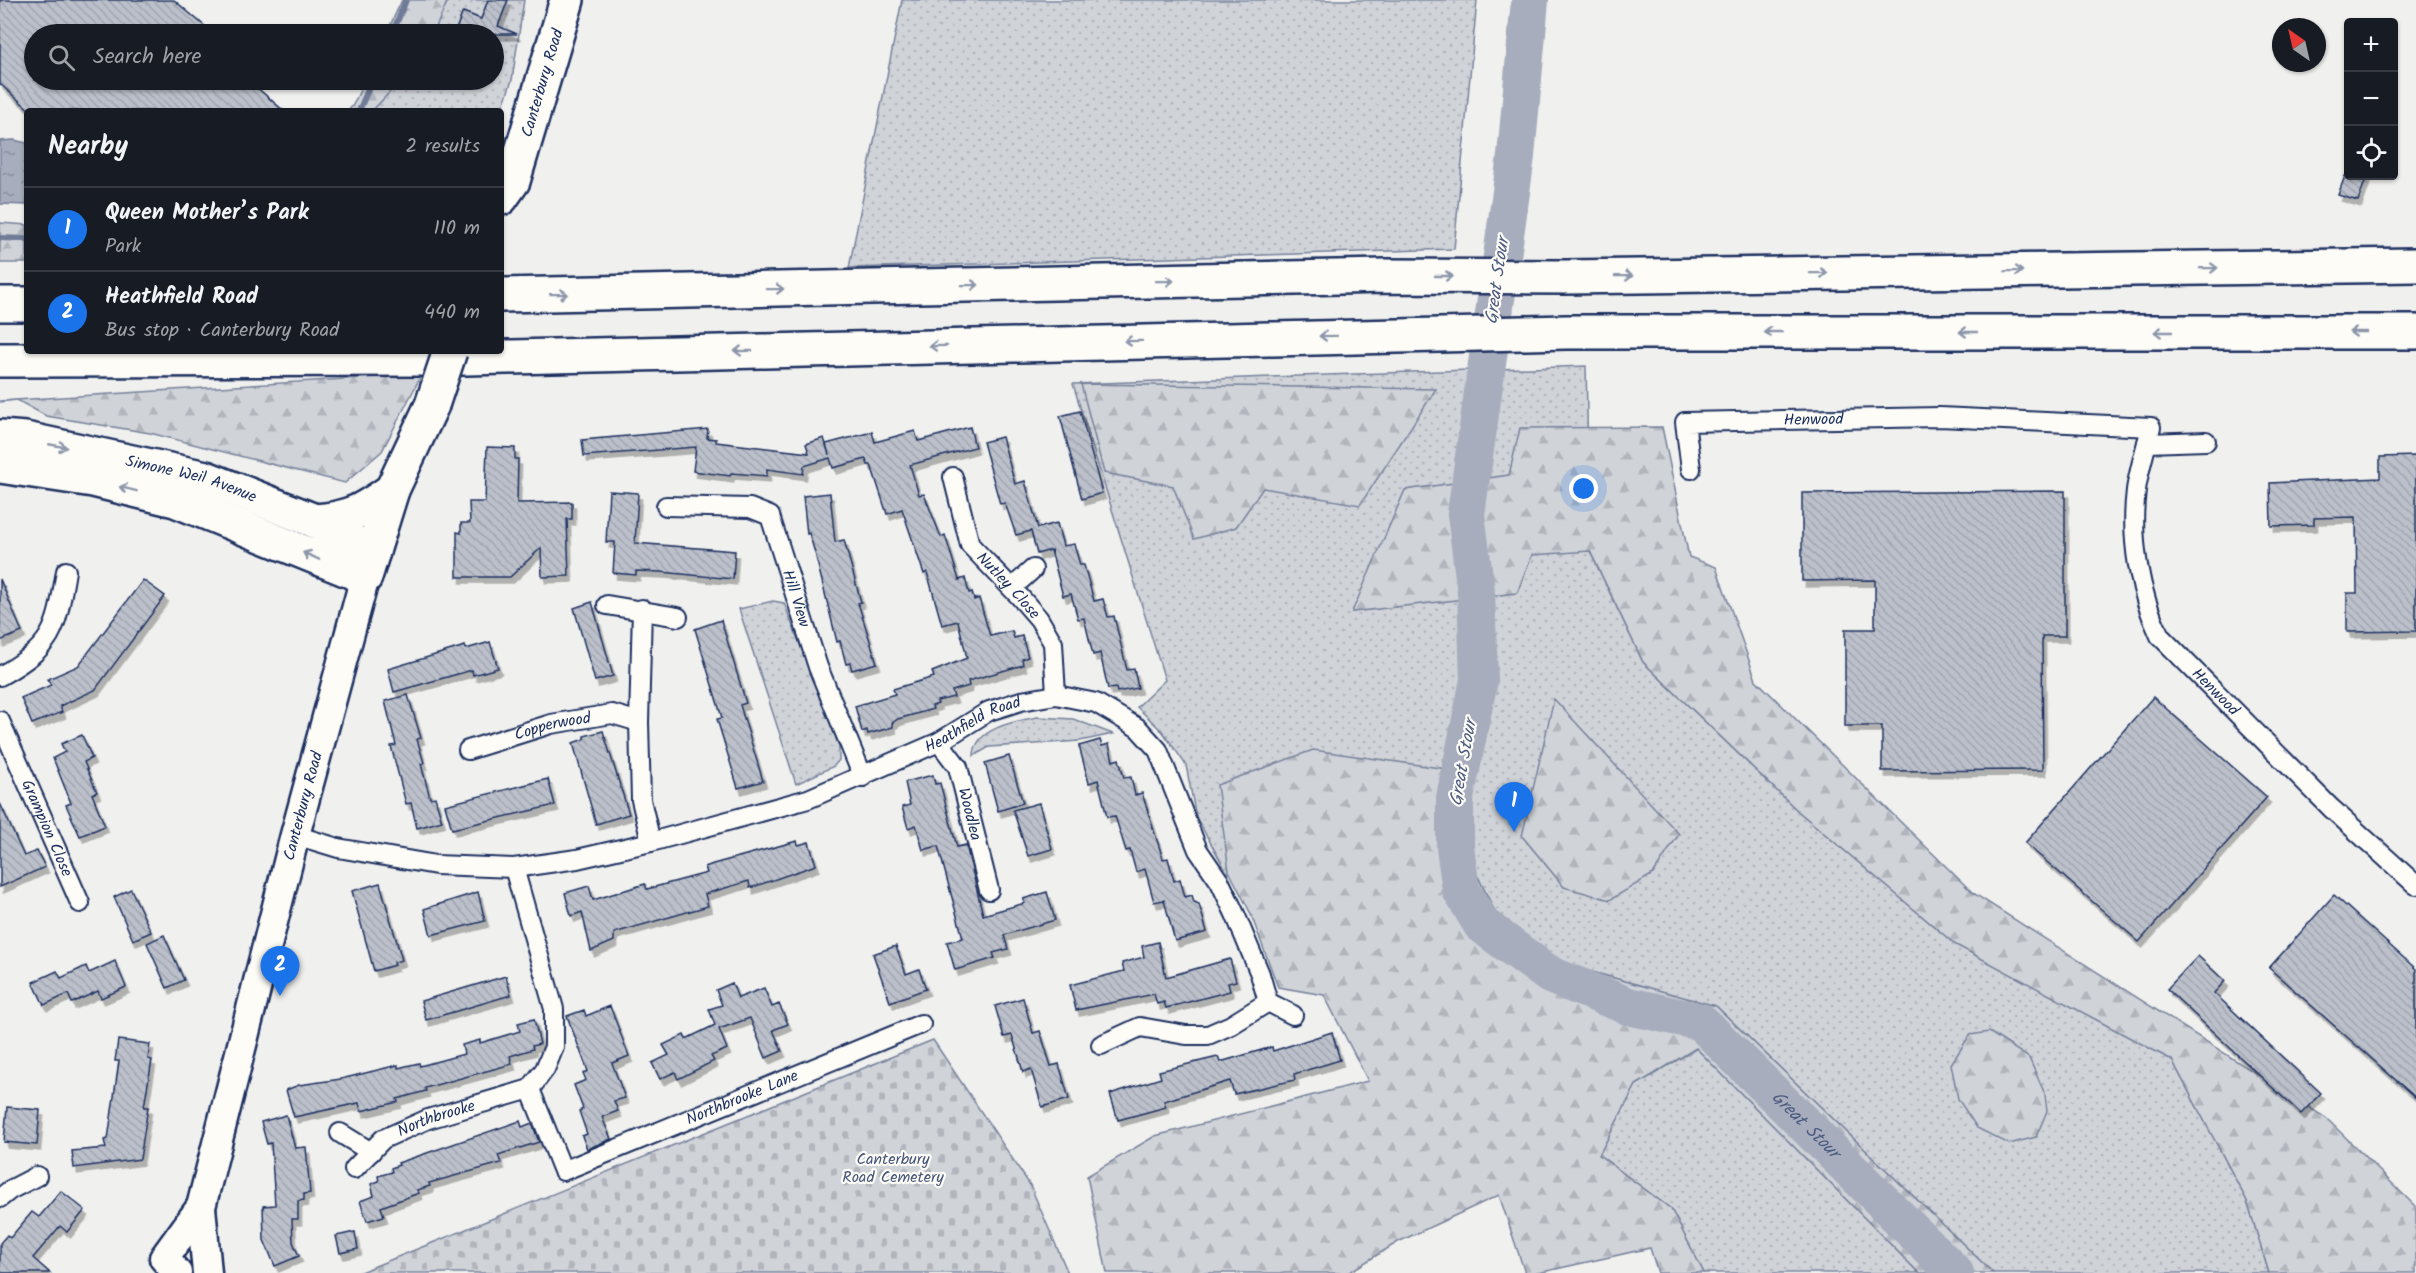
<!DOCTYPE html>
<html lang="en">
<head>
<meta charset="utf-8">
<style>
  body { margin:0; font-family:Kalam,sans-serif; background:#20242c; color:#f1f3f6 }
  .controls { position:absolute; right:18px; top:18px; display:grid; overflow:hidden; border-radius:6px; box-shadow:0 2px 4px #0004 }
  .controls button { width:54px; height:54px; display:grid; place-items:center; padding:0; border:0; border-bottom:2px solid #363941; background:#171b24; color:#f1f3f6; font:30px sans-serif }
  .compass { position:absolute; left:2272px; top:18px; width:54px; height:54px; border-radius:50%; background:#171b24; box-shadow:0 2px 4px #0004; rotate:326deg }
  .you { position:absolute; left:1584px; top:489px; width:21px; height:21px; margin:-15px; border:4px solid #fff; border-radius:50%; background:#1a73e8; box-shadow:0 0 0 9px #1a73e833 }
  .badge { display:grid; place-items:center; width:39px; height:39px; border-radius:50%; background:#1a73e8; color:#fff; font-size:20px; font-weight:700 }
  .pin { position:absolute; translate:-50% -50px; filter:drop-shadow(0 2px 3px #0008) }
  .pin::after { content:''; position:absolute; top:32px; width:21px; height:18px; background:inherit; clip-path:polygon(0 0,100% 0,50% 100%) }
  .list { margin:0; padding:0; list-style:none }
  h2 { display:flex; justify-content:space-between; align-items:center; height:78px; margin:0; padding:0 24px; font-size:26px }
  h2 small { font-size:20px; font-weight:400; color:#9ea1a6 }
  .list li { display:grid; grid-template-columns:39px 1fr auto; gap:18px; align-items:center; box-sizing:border-box; height:84px; padding:0 24px; border-top:2px solid #363941 }
  .list b { display:block; font-size:22px; white-space:nowrap }
  .list p { margin:0; font-size:20px; white-space:nowrap; color:#9ea1a6 }
  .list em { font-size:20px; font-style:normal; color:#9ea1a6 }
  .icon { flex:none; width:33px; height:33px; fill:none; stroke:currentColor; stroke-width:2; stroke-linecap:round; stroke-linejoin:round }
  .map { position:relative; flex:none; width:2416px; height:1273px; overflow:hidden }
  .search { position:absolute; background:#171b24; box-shadow:0 2px 4px #0004; left:24px; top:24px; width:480px; height:66px; display:flex; align-items:center; gap:15px; box-sizing:border-box; padding:0 21px; border-radius:33px; color:#9ea1a6; font-size:22px }
  .panel { position:absolute; background:#171b24; box-shadow:0 2px 4px #0004; left:24px; top:108px; width:480px; height:246px; border-radius:6px }
  .map>svg:first-child { display:block }
</style>
</head>
<body>
<div class="map">
<svg width="2416" height="1273" viewBox="0 0 2416 1273">
  <defs>
    <pattern id="green-dots" width="8" height="8" patternUnits="userSpaceOnUse" patternTransform="scale(1.5)"><rect width="8" height="8" fill="#d0d3d8"/><path d="M2 2h.1M6 6h.1" fill="none" stroke="#b2b5bc" stroke-width="1.8" stroke-linecap="round"/></pattern>
    <pattern id="forest-firs" width="22" height="20" patternUnits="userSpaceOnUse" patternTransform="scale(1.5)"><rect width="22" height="20" fill="#d0d3d8"/><path d="M5 1l3.5 6h-7zM16 11l3.5 6h-7z" fill="#b2b5bc"/></pattern>
    <pattern id="cemetery-stones" width="16" height="16" patternUnits="userSpaceOnUse" patternTransform="scale(1.5)"><rect width="16" height="16" fill="#d0d3d8"/><path d="M2 7V4a2 2 0 0 1 4 0v3zM10 15v-3a2 2 0 0 1 4 0v3z" fill="#b2b5bc"/></pattern>
    <pattern id="water-ripples" width="26" height="14" patternUnits="userSpaceOnUse" patternTransform="scale(1.5)"><rect width="26" height="14" fill="#a7adbd"/><path d="M2 4q2-2 4 0t4 0M15 11q2-2 4 0t4 0" fill="none" stroke="#878d9d"/></pattern>
    <pattern id="building-back-hatch" width="6" height="6" patternUnits="userSpaceOnUse" patternTransform="scale(1.5)"><rect width="6" height="6" fill="#bbc0ca"/><path d="M-1 5l2 2M0 0l6 6M5-1l2 2" fill="none" stroke="#a0a5b0"/></pattern>
    <filter id="shadow"><feDropShadow dx="3.5" dy="6" stdDeviation="0" flood-color="#0004"/></filter>
  </defs>
  <rect width="100%" height="100%" fill="#f0f0ee"/>
  <filter id="ink" filterUnits="userSpaceOnUse"><feTurbulence type="fractalNoise" baseFrequency=".0167" numOctaves="2"/><feDisplacementMap in="SourceGraphic" scale="12" xChannelSelector="R" yChannelSelector="G"/><feConvolveMatrix kernelMatrix="1 2 1 2 8 2 1 2 1" color-interpolation-filters="sRGB"/></filter>
  <g filter="url(#ink)">
    <!-- green -->
    <g fill="url(#green-dots)" stroke="#76819b" stroke-width="1.5">
      <path d="M448,0h40l-7,19 -18,-7 -8,21 2,1h-24z"/>
      <path d="M508,0h16l-12,80 -11,32 -129,-1 29,-31h93v-44z"/>
      <path d="M902,0h575l-23,249 -605,19z"/>
      <path d="M1586,366l4,185 53,111 156,150 157,133 216,115 75,141 22,72h-276l-276,-266 -154,-43 -68,-52 -31,-64 -177,39 -60,-15 -31,-55 -10,-52 -23,-33 -26,-25 28,-27 -92,-296z"/>
      <path d="M773,601l11,2 55,143v14l-5,6 -38,18 -57,-175z"/>
      <path d="M1038,717l35,2 40,15 -33,7 -91,6 -15,9c0,-28 42,-35 64,-39z"/>
      <path d="M1697,1048l222,225h-215l-33,-64 -72,-54 37,-70z"/>
    </g>
    <!-- forest -->
    <g fill="url(#forest-firs)" stroke="#76819b" stroke-width="1.5">
      <path d="M402,0h46l-15,34h-47z"/>
      <path d="M365,80h36l-29,31h-24l5,-6z"/>
      <path d="M0,223l27,2v38h-27z"/>
      <path d="M422,374l-40,77 -37,32 -195,-50 -104,-17 -29,-16 -17,2v-1z"/>
      <path d="M1081,384l355,5 -76,116 -97,-17 -27,39 -42,12 -21,-53 -69,-13z"/>
      <path d="M1662,427l27,130 27,10 40,113 217,213 353,225 90,89v66h-147l-22,-72 -75,-141 -216,-115 -157,-133 -156,-150 -53,-111 -58,4 -15,38 -165,19 53,-122 104,-15 11,-47z"/>
      <path d="M1554,699l125,135 -26,40 -43,26 -46,-13 -42,-51z"/>
      <path d="M1313,750l134,19 17,79 31,64 68,52 153,42 277,267h-74l-223,-225 -60,37 -37,70 72,54 33,64h-46l-8,-25 -112,25h-13l-26,-78 -101,47 -50,31h-241l-20,-97 68,-40 213,-55 -44,-86 -46,-8 -28,-75 -21,-41 -12,-86z"/>
      <path d="M1989,1032l40,26 16,36 2,17 -11,26 -27,7 -32,-16 -19,-29 -7,-35 19,-29z"/>
    </g>
    <!-- cemetery -->
    <path fill="url(#cemetery-stones)" stroke="#76819b" stroke-width="1.5" d="M933,1040l97,145 38,88h-710z"/>
    <!-- water -->
    <path fill="url(#water-ripples)" stroke="#6f7b97" stroke-width="1.5" d="M14,140l13,3v24l-3,6 3,3v29l-27,-1v-63z"/>
    <g fill="none" stroke-linecap="round" stroke-linejoin="round">
      <!-- stream -->
      <g stroke="#6f7b97" stroke-width="6">
        <path d="M392,34l14,-34"/>
        <path d="M359,111l13,-31"/>
        <path d="M0,238l27,1"/>
      </g>
      <!-- river -->
      <path stroke="#a7adbd" stroke-width="38" id="s1" d="M1530,0l-14,156 -50,358 10,78 3,88 -24,118v49l6,43 21,35 68,50 78,31 73,16 254,251"/>
    </g>
    <!-- building -->
    <g fill="url(#building-back-hatch)" stroke="#1b2f5e" stroke-width="1.5" filter="url(#shadow)">
      <path d="M0,0h174l40,34h-180v46h214l36,31h-253l-31,-27z"/>
      <path d="M488,0h20l-10,26 19,8h-63l9,-22 18,7z"/>
      <path d="M2345,176h22l-9,25 -20,-6z"/>
      <path d="M1080,411l22,82 -20,6 -22,-83z"/>
      <path d="M970,427l5,20 -65,18 9,30 5,-1 17,43 4,-2 14,45 6,-2 4,15 3,-1 2,8 5,-2 11,38 22,-5 2,7 8,-2 6,21 -6,2 1,6 -55,16 1,5 -17,5 2,6 -17,4 1,3 -6,2 1,3 -35,10 -6,4 1,4 -25,7 -1,-4 -5,2 -7,-26 40,-12 -2,-5 41,-12 -2,-5 35,-14 -9,-37 -16,4 -15,-53 -3,2 -22,-65 -15,5 -16,-49h-3l-2,-6 -33,9 -3,-10 -26,8 -1,8 -36,-5v7l-36,-3 -1,3 -37,-5 3,-24 -112,9 -2,-16 126,-11 -1,9 9,1v3l93,11 -3,-9 18,-6 5,17 -3,-11 46,-12 3,10 40,-11 3,10z"/>
      <path d="M1002,437l13,47 10,-3 13,47 19,-5 6,23 11,-2 6,21h4l10,36 9,-2 5,18 6,-1 13,54 7,-1 4,19 -21,4 -1,-4 -8,1 -8,-36 -7,2 -9,-37 -6,1 -7,-25 -8,2 -12,-46 -14,4 -6,-23 -15,4 -11,-32 -5,1 -17,-62z"/>
      <path d="M487,447l28,1v11h3l-1,44 55,-1v17h-5l2,57 -27,1 -1,-29 -31,29h-53v-45l4,1v-10h9l-1,-21h16z"/>
      <path d="M2416,456v175l-69,1v-39h10l-1,-76 -42,1v7l-43,1 -1,-43 110,-5v-21z"/>
      <path d="M609,491l29,2 -3,50 100,8 -2,28 -72,-7 -25,-1v4l-23,-2 2,-31h-9z"/>
      <path d="M2065,491v145h-23l1,134 -161,1v-45h-37v-97h30v-49l-73,1v-88z"/>
      <path d="M830,493l5,49 9,-2 17,62 -3,1 19,60 -25,7 -2,-7 -4,1 -6,-23 -3,1 -22,-89 -6,-20 -2,1 -4,-38z"/>
      <path d="M0,579l22,53 -22,9z"/>
      <path d="M143,580l22,16 -70,94 -35,16 2,6 -30,12 -11,-26 30,-13 -3,-6 30,-13z"/>
      <path d="M592,602l21,74 -18,5 -21,-73z"/>
      <path d="M721,620l25,83 -6,2 23,76 -25,7 -21,-69 5,-1 -27,-89z"/>
      <path d="M490,642l8,26 -25,7 -1,-5 -78,22 -6,-23 77,-23 1,3z"/>
      <path d="M408,695l13,43 -4,1 7,24 -3,1 9,34 5,-1 7,24 -25,7 -6,-25 -5,1 -15,-58 5,-1 -11,-44z"/>
      <path d="M2153,697l114,100 -128,145 -114,-99z"/>
      <path d="M603,731l26,83 -33,10 -23,-81 11,-4v-3z"/>
      <path d="M82,735l10,23 -8,4 13,30 -5,2 13,32 -25,10 -14,-31 5,-2 -18,-45 12,-6 -4,-8z"/>
      <path d="M1100,740l2,6 7,-2 4,17 6,-2 5,19 7,-1 4,18 7,-2 21,66 5,-1 6,23 6,-2 5,18 7,-2 2,7 5,2 8,28 -32,9 -11,-41 -10,2 -9,-33 -9,3 -6,-22 -4,1 -11,-35 -8,1 -9,-37 -9,3 -10,-37z"/>
      <path d="M1009,756l14,47 -25,8 -13,-48z"/>
      <path d="M933,775l2,9 5,-1 17,64 9,-2 17,70 42,-12 -2,-4 24,-7 8,28 -51,15 4,14 -15,4 2,5 -40,12 -8,-28 16,-4 -25,-92 -15,4 -7,-25 -8,3 -6,-21 8,-2 -5,-23z"/>
      <path d="M548,779l7,26 -103,24 -7,-24z"/>
      <path d="M0,803l24,53 13,-5 8,16 -45,20z"/>
      <path d="M1039,803l13,46 -24,7 -15,-46z"/>
      <path d="M797,841l1,4 11,-3 7,23 -66,23 -1,-7 -44,13 3,12 -94,27v8l-23,10 -9,-39 -11,4 -6,-23 24,-7 4,14 52,-16 2,5 60,-16 -2,-6 8,-3z"/>
      <path d="M380,883l22,77 -8,2 1,3 -21,6 -22,-80z"/>
      <path d="M131,889l20,43 -18,8 -19,-43z"/>
      <path d="M478,892l7,29 -54,14 -7,-26z"/>
      <path d="M2334,895l82,74v129l-147,-130z"/>
      <path d="M164,935l20,45 -17,8 -20,-45z"/>
      <path d="M1158,942l8,35 64,-18 6,22 -8,2 2,8 -64,17 -2,-6 -7,2 -3,-10 -78,16 -6,-25 54,-14 -2,-8 22,-6 -2,-11z"/>
      <path d="M896,946l10,28 13,-5 7,20 -36,13 -17,-48z"/>
      <path d="M2198,956l27,25 -11,12 107,100 -20,21 -134,-125z"/>
      <path d="M115,961l11,26 -25,11 -3,-7 -26,12 -4,-9 -24,11 -11,-23 24,-11 4,7 25,-12 3,7z"/>
      <path d="M506,976l5,19 -85,25 -5,-19z"/>
      <path d="M732,983l6,15 26,-10 8,19 7,-3 9,20 -15,6 9,21 -16,7 -16,-40 -31,11 8,20 -16,7 3,5 -36,18 -3,-7 -15,7 -8,-16 17,-8 -6,-10 21,-10 2,4 29,-14 -6,-16 13,-4 -6,-15z"/>
      <path d="M1023,998l10,35 7,-2 11,35 8,-2 10,35 -27,8 -11,-38 -8,3 -11,-37 -8,2 -9,-31z"/>
      <path d="M610,1006l19,50 -17,7 13,35 -11,3 4,10 -16,6 9,22 -24,10 -5,-13 5,-2 -8,-23 4,-2 -9,-24 12,-5 -3,-7 5,-2 -21,-55 17,-6 2,6z"/>
      <path d="M534,1019l6,25 -8,2 1,3 -23,7 2,8 -87,24 1,3 -29,8 1,3 -37,9 -2,-8 -65,14 -8,-27 13,-5 42,-6 57,-14v3l21,-5 1,3 44,-12 -2,-9 18,-5v3l40,-12 -2,-8z"/>
      <path d="M1332,1032l8,28 -46,14 1,6 -61,14 -4,-13 -66,20 2,6 -48,13 -8,-26 51,-16 -2,-7 59,-14 2,5 52,-15 1,4z"/>
      <path d="M118,1040l32,4 -2,15 4,1 -8,47h4l-8,52 -66,9 -2,-17 34,-3 -2,-8 4,-1 11,-78h-4z"/>
      <path d="M7,1107l33,3 -3,35 -33,-3z"/>
      <path d="M286,1115l9,33 11,-1 4,46 -6,1v6l-6,1v18h-6l1,23 6,14 -24,10 -11,-26 -1,-34 12,-1 -4,-62 -4,1 -6,-22z"/>
      <path d="M520,1121l2,6 10,-4 7,19 -41,13 3,8 -72,20 1,3 -13,4 2,3 -38,14 3,9 -17,5 -7,-20 14,-5 -3,-12 8,-3 -1,-5 14,-4 -1,-4 8,-3 -1,-2z"/>
      <path d="M61,1191l24,19 -18,22 -7,-6 -27,32 17,15h-50v-30l7,-8 3,3 22,-26 7,5z"/>
      <path d="M355,1232l3,17 -18,4 -4,-17z"/>
    </g>
    <g fill="none" stroke-linecap="round" stroke-linejoin="round">
      <!-- street casing -->
      <g stroke="#1b2f5e" stroke-width="22">
        <g id="street">
          <path d="M2147,443l59,-2"/>
          <path id="s2" d="M1691,469l-6,-47 255,-5 211,10c-5,21 -12,42 -15,63 -6,49 3,102 24,146l171,172 85,77"/>
          <path id="s3" d="M953,477l17,68 50,52 19,22 14,24 3,52"/>
          <path id="s4" d="M666,506l84,2 20,8 48,151 45,110"/>
          <path d="M1012,588l21,-19"/>
          <path d="M607,605l71,12"/>
          <path d="M642,609l-3,113 2,78 10,42"/>
          <path d="M0,676c55,-31 56,-46 66,-105"/>
          <path id="s5" d="M0,721l80,182"/>
          <path id="s6" d="M939,742l19,25 31,123"/>
          <path id="s7" d="M468,750l83,-26 61,-10 27,8"/>
          <path id="s8" d="M295,835l43,13 98,17 78,3 63,-9 74,-17 157,-43 131,-57 50,-31 32,-10 35,-6 40,8 42,25 20,22 40,100 22,32 15,32 25,60 8,28"/>
          <path d="M1268,1002l25,13"/>
          <path d="M1101,1045l39,-18 46,8h22l23,-10 37,-23"/>
          <path id="s9" d="M530,1089l33,82 358,-147"/>
          <path d="M340,1133l31,19"/>
          <path id="s10" d="M354,1169l29,-30 45,-20 102,-30 15,-20 9,-22v-38l-40,-141"/>
          <path d="M0,1198l10,-8 27,-14"/>
        </g>
      </g>
      <!-- primary casing -->
      <g stroke="#1b2f5e" stroke-width="33">
        <g id="primary">
          <path d="M177,1273l-13,-15 37,-51"/>
          <path id="s11" d="M207,1273l-6,-66 94,-372 70,-258"/>
        </g>
      </g>
      <!-- highway casing -->
      <g stroke="#1b2f5e" stroke-width="38">
        <g id="highway">
          <path id="s12" d="M501,198l12,-17 54,-181"/>
          <path d="M501,295l884,-19 181,1 850,-12"/>
          <path d="M0,304h27"/>
          <path d="M0,360l427,-1 1139,-27h850"/>
          <path id="s13" d="M0,437l25,2 181,39 109,43 58,31"/>
          <path d="M0,466l93,14 82,20 190,77 27,-87 40,-85"/>
          <path d="M315,521c34,-2 49,-11 77,-31"/>
        </g>
      </g>
      <!-- street -->
      <use href="#street" stroke="#fdfcf7" stroke-width="18"/>
      <!-- primary -->
      <use href="#primary" stroke="#fdfcf7" stroke-width="28"/>
      <!-- highway -->
      <use href="#highway" stroke="#fdfcf7" stroke-width="33"/>
      <!-- highway-bridge casing -->
      <g stroke="#1b2f5e" stroke-width="38" stroke-linecap="butt">
        <path id="highway-bridge" d="M432,405l18,-54"/>
      </g>
      <!-- highway-bridge -->
      <use href="#highway-bridge" stroke="#fdfcf7" stroke-width="33"/>
    </g>
    <!-- one-way arrows -->
    <defs><path id="oneway-shaft" d="M-6 0H5M1.5-3L5.5 0L1.5 3" fill="none" stroke-width="1.6" stroke-linecap="round" stroke-linejoin="round" transform="scale(1.5)"/></defs>
    <g stroke="#8c96aa">
      <use href="#oneway-shaft" transform="translate(2209 268) rotate(-1)"/>
      <use href="#oneway-shaft" transform="translate(2014 271) rotate(-1)"/>
      <use href="#oneway-shaft" transform="translate(1819 273) rotate(-1)"/>
      <use href="#oneway-shaft" transform="translate(1444 276)"/>
      <use href="#oneway-shaft" transform="translate(1624 276) rotate(-1)"/>
      <use href="#oneway-shaft" transform="translate(1165 281) rotate(-1)"/>
      <use href="#oneway-shaft" transform="translate(970 285) rotate(-1)"/>
      <use href="#oneway-shaft" transform="translate(775 289) rotate(-1)"/>
      <use href="#oneway-shaft" transform="translate(559 294) rotate(-1)"/>
      <use href="#oneway-shaft" transform="translate(1773 332) rotate(-180)"/>
      <use href="#oneway-shaft" transform="translate(1968 332) rotate(-180)"/>
      <use href="#oneway-shaft" transform="translate(2163 332) rotate(-180)"/>
      <use href="#oneway-shaft" transform="translate(2358 332) rotate(-180)"/>
      <use href="#oneway-shaft" transform="translate(1328 336) rotate(179)"/>
      <use href="#oneway-shaft" transform="translate(1133 341) rotate(179)"/>
      <use href="#oneway-shaft" transform="translate(938 346) rotate(179)"/>
      <use href="#oneway-shaft" transform="translate(743 351) rotate(179)"/>
      <use href="#oneway-shaft" transform="translate(58 446) rotate(11)"/>
      <use href="#oneway-shaft" transform="translate(128 489) rotate(-166)"/>
      <use href="#oneway-shaft" transform="translate(311 556) rotate(-156)"/>
    </g>
  </g>
  <g text-anchor="middle" dominant-baseline="central" stroke-width="4.5" stroke-linejoin="round" paint-order="stroke">
    <!-- street labels -->
    <g font-size="16" fill="#1b2f5e" stroke="#fdfcf7">
      <text stroke="none"><textPath href="#s12" startOffset="123">Canterbury Road</textPath></text>
      <text stroke="none"><textPath href="#s2" startOffset="176">Henwood</textPath></text>
      <text stroke="none"><textPath href="#s13" startOffset="196">Simone Weil Avenue</textPath></text>
      <text stroke="none"><textPath href="#s3" startOffset="126">Nutley Close</textPath></text>
      <text stroke="none"><textPath href="#s4" startOffset="192">Hill View</textPath></text>
      <text stroke="none"><textPath href="#s2" startOffset="807">Henwood</textPath></text>
      <text stroke="none"><textPath href="#s8" startOffset="706">Heathfield Road</textPath></text>
      <text stroke="none"><textPath href="#s7" startOffset="88">Copperwood</textPath></text>
      <text stroke="none"><textPath href="#s11" startOffset="480">Canterbury Road</textPath></text>
      <text stroke="none"><textPath href="#s6" startOffset="80">Woodlea</textPath></text>
      <text stroke="none"><textPath href="#s5" startOffset="117">Grampion Close</textPath></text>
      <text stroke="none"><textPath href="#s9" startOffset="282">Northbrooke Lane</textPath></text>
      <text stroke="none"><textPath href="#s10" startOffset="99">Northbrooke</textPath></text>
    </g>
    <!-- park labels -->
    <g font-size="16" fill="#48587c" stroke="#fdfcf7">
      <text x="893" y="1159">Canterbury<tspan x="893" dy="18">Road Cemetery</tspan></text>
    </g>
    <!-- water labels -->
    <g font-size="18" font-style="italic" fill="#4c5b7f" stroke="#fdfcf7">
      <text transform="translate(1498 281) rotate(-82)">Great Stour</text>
      <text transform="translate(1464 763) rotate(-80)">Great Stour</text>
      <text stroke="none"><textPath href="#s1" startOffset="1328">Great Stour</textPath></text>
    </g>
  </g>
</svg>
<div class="controls">
<button>+</button>
<button>−</button>
<button><svg class="icon" aria-label="locate" viewBox="0 0 24 24"><circle cx="12" cy="12" r="6"/><path d="M12 2v4M12 18v4M2 12h4M18 12h4"/></svg></button>
</div>
<svg class="compass" viewBox="-18 -18 36 36"><path d="M0-13l5 13h-10z" fill="#e53935"/><path d="M0 13l5-13h-10z" fill="#9ea1a6"/></svg>
<div class="you"></div>
<div class="pin badge" style="left:1514px;top:832px">1</div>
<div class="pin badge" style="left:280px;top:996px">2</div>
<div class="search"><svg class="icon" aria-label="search" viewBox="0 0 24 24"><circle cx="10" cy="10" r="6"/><path d="M15 15l6 6"/></svg>Search here</div>
<section class="panel">
<h2>Nearby<small>2 results</small></h2>
<ul class="list">
<li><span class="badge">1</span><div><b>Queen Mother’s Park</b><p>Park</p></div><em>110 m</em></li>
<li><span class="badge">2</span><div><b>Heathfield Road</b><p>Bus stop · Canterbury Road</p></div><em>440 m</em></li>
</ul>
</section>
</div>
</body>
</html>
